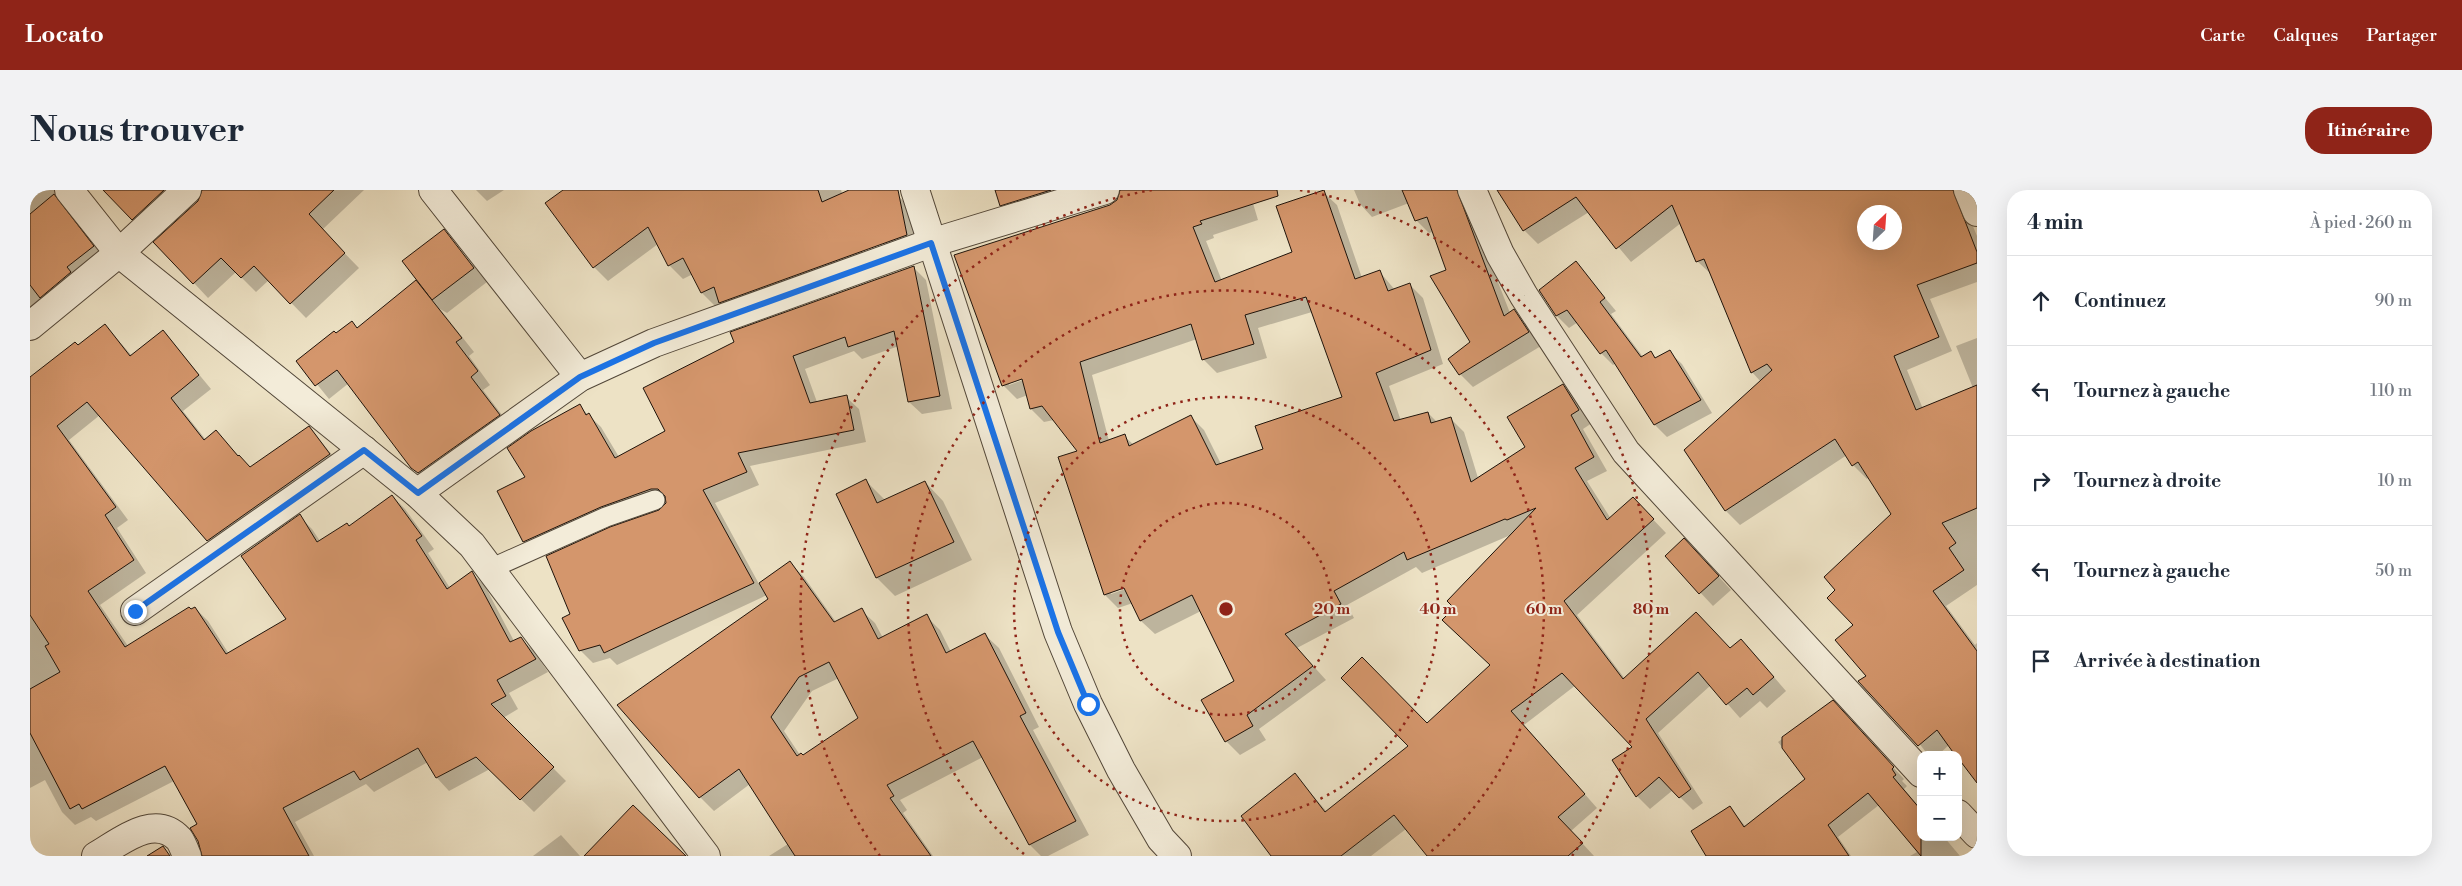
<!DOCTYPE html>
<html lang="fr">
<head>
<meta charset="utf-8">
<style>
  body { margin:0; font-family:"Libre Bodoni",serif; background:#f2f2f3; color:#1f2937 }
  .controls { position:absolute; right:15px; bottom:15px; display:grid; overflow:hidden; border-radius:10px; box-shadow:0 5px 20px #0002 }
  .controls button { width:45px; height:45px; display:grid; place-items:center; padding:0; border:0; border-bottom:1px solid #e0e1e3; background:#fff; color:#1f2937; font:25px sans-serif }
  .compass { position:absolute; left:1827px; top:15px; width:45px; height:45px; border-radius:50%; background:#fff; box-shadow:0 5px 20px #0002; rotate:25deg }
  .stop { position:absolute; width:15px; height:15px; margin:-11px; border:4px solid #1a73e8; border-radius:50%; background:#fff }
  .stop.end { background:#1a73e8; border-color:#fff; box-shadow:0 1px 5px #0008 }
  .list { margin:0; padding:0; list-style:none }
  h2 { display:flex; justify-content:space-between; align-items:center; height:65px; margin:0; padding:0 20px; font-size:21px }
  h2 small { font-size:16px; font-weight:400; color:#747a83 }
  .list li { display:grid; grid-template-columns:32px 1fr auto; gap:15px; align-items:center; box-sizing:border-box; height:90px; padding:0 20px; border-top:1px solid #e0e1e3 }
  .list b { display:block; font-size:19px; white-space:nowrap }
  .list em { font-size:16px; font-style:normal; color:#747a83 }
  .icon { flex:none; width:28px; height:28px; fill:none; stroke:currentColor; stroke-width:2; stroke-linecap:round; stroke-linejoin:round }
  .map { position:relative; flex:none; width:1947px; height:666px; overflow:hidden; border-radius:20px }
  header { display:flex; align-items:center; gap:30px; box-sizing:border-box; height:70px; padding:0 25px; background:#8f2418; color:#fff }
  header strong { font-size:24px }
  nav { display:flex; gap:28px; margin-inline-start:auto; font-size:18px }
  .intro { display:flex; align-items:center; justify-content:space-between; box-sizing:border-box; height:120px; padding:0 30px }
  h1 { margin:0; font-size:35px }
  .button { padding:12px 22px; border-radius:20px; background:#8f2418; color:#fff; font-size:18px; font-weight:700 }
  main { display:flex; gap:30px; padding:0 30px }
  aside { flex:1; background:#fff; border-radius:20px; box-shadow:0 5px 20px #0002 }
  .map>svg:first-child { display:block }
</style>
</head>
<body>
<header>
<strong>Locato</strong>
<nav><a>Carte</a><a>Calques</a><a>Partager</a></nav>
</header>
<div class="intro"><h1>Nous trouver</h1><a class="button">Itinéraire</a></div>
<main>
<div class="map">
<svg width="1947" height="666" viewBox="0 0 1947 666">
  <rect width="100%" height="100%" fill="#ede2c5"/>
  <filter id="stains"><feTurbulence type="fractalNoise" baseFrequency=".004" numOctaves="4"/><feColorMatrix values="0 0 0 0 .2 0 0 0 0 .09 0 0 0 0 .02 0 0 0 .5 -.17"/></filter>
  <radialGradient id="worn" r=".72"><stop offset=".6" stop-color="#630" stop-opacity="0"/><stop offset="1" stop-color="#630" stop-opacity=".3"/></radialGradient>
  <!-- shadow -->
  <g fill="#0003" fill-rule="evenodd">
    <path d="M0,0h30l-1,8 10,16 37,46 -76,54z"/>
    <path d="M101,0h65l-49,43 -14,-14z"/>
    <path d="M173,0h161l-42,40 37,38 -53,50 -37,-38 -13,12 -20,-20 -28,26 -14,-15 5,-81z"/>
    <path d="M446,0h28l-17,11z"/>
    <path d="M536,0h275l27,78 -152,39 -14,-14 -9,-19 -10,5 -14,-14 -11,-21 -50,37 -14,-14z"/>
    <path d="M966,0h112l-94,28 -13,-13z"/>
    <path d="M1091,0h128l9,30 -45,15 1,3 -8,3 16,40 71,-28 30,-61 14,13 25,73 17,-7 16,19 15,-5 13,13 20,66 -54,22 12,35 27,-8 9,9 14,-3 13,13 14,46 48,-31 37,-62 13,14 16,24 -9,6 24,42 -20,10 24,38 35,-7 20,21 -89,82 48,64 106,-29 23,4 32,37 -19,17 -7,-7 -20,17 -29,-33 -53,48 45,70 -10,7 -20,-20 -23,19 -13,-13 -23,-36 20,-12 -58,-63 -52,40 73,83 -26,23 23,25h-165l-23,-27 -35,27h-98l22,-81 32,37 82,-66 18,-21 65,-59 -37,-58 58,-74 -91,39 -6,-6 -69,38 7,13 -57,30 29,32 -67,49 7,11 -26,15 -14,-14 -23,-41 32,-19 -34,-70 -46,23 -14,-13 -8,-18 -15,5 -13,-13 -26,-144 -25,-31 -10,2 -13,-13 -3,-14 -11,4 -14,-14 107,-179 7,-4zM1282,122l31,86 -79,51 -43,15 -17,-34 -13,-13 -57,28 -10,-9 -15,5 -17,-66 105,-36 6,20 14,14 50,-15 -9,-30zM998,186v2l-19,7v-3zM1100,395l1,2 -20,7v-3z"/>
    <path d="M1324,0h111l5,20 40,103 4,-3 12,13 15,23 -68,41 -13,-13 12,-32 -39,-110 -4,1 -12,-12 -8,-18 -37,14 -12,-13z"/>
    <path d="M1468,0h460l19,46v46l-47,17 22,52 -45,19 16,39 50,-21 -17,-42 21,-8v247l-31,21 29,39 2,-2v138l-28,-36 -11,10h-10l-60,-79 -13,-51 -18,-35 55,-76 -23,-37 -2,2 -14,-14 -6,-10 -107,70 -14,-14 -40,-60 75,-69 -9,-10 -40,-97 -15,-14 -16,-38 -50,39 -42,-50 -51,32 -14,-14zM1834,22h30v30h-30z"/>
    <path d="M868,6l14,13 8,39 -23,9 -13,-14z"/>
    <path d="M414,41l43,51 -40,31 -7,-4 34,43 -5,4 21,29 -7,5 29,38 -86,53 -14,-13 -63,-85 -20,16 -31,-38 54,-38 6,6 66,-42z"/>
    <path d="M1546,73l40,48 -5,3 32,43 8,-4 6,6 12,-7 13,12 30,49 -45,24 -12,-12 -39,-62 -3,2 -12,-12 -23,-31 -9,6 -12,-12 -17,-26z"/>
    <path d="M883,77l13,13 26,129 -30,5 -13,-12 -10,-56 -37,13 -8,-8 -49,18 12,33 29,-5 13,12 7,33 -116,24 9,19 -44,18 44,81 31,-21 14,14 32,45 25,-12 14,13 8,15 43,-22 14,14 11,22 34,-17 14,13 40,79 -6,3 56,105 -41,21h-7l-11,-11 -47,-88 -83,43 7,10 -4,3 30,43h-164l19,-12 -38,-60 -36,27 -14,-14 70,-198 -3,-4 -150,70 -7,-7 -17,5 -13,-13 -8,-35 97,-114 -55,18 -77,35 -13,-13 2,-63 53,-72 22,21 18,30 47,-25zM809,488l21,41 -57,37 -3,-1 -16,-24 28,-40z"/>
    <path d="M75,135l27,31 31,-25 48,58 -28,22 23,29 10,-8 34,36 59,-41 33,40 -121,87 -121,-139 -31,25 59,80 -11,8 29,45 -46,32 28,41 67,-38 13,13 21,33 59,-34 11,-104 13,13 8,12 29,-14 43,-31 13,13 29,40 -6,4 22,35 22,-15 13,13 29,55 6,-3 14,13 14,21 -39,21 9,16 -15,9 63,63 -32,31 -44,-43 -41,22 -12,-13 -9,-16 -54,30 -8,-8 -71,38 19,34h-111l-5,-31 -24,-44 -78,40 -5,-4 -16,8 -13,-13 -17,-32 -15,8v-387l48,-55z"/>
    <path d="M836,291l19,19 40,-18 18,19 29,59 -77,36 -18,-18z"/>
    <path d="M1667,363l34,37 -18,16 -47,-50z"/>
    <path d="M1803,512l71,77 -2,2 5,5 -3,3 17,20v28h23l16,19h-50l7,-4 -38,-47 -41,32 13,19h-142l20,-49 17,20 61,-48 -29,-37z"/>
    <path d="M531,645l19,21h-47z"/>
  </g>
  <!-- building -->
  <g fill="#d4966c" stroke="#1f130a" fill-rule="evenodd">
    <path d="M73,0h61l-32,30z"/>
    <path d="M172,0h132l-25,24 36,39 -55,51 -36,-38 -13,12 -20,-20 -28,26 -40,-42 45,-41z"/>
    <path d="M533,0h255l4,12 27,-12h49l9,45 -188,68 -5,-16 -13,6 -18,-35 -15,8 -20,-39 -55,41 -48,-65z"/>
    <path d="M965,0h56l-51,16z"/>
    <path d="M1090,0h157l1,6 -78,25 2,3 -9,3 22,55 77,-30 -16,-46 48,-16 31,89 25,-9 8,21 22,-8 21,67 -55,23 18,48 34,-9 3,11 20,-6 20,65 54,-35 -18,-30 56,-33 16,26 -8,5 23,42 -19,11 32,52 26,-23 21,22 -90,82 59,78 73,-67 34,36 11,-9 33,38 -21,18 -6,-7 -21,17 -28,-33 -52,47 45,70 -12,9 -20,-21 -23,20 -24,-37 20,-13 -70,-74 -51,38 74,83 -27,23 25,26 -15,13h-141l-33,-41 -53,41h-70l-30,-40 54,-43 30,39 83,-66 -67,-68 21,-21 65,66 63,-58 -48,-45 12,-12 -7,-7 89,-93 -29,12 -2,-1 -98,41 -3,-8 -70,39 7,13 -56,30 28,32 -66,49 6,11 -28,16 -24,-42 33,-19 -42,-86 -52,26 -16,-33 -20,7 -46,-138 19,-6 -35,-45 -12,3 -8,-30 -20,7 -48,-131 156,-50 7,-5zM1276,107l36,100 -87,29 8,23 -47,16 -25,-50 -62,31 -4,-12 -25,9 -20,-81 111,-38 11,36 52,-16 -9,-29z"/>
    <path d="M1372,0h55l47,126 10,-7 15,23 -70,43 -11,-16 22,-17 -40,-66 16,-6 -19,-53 -12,4z"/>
    <path d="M1467,0h456l24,62v11l-60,22 22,52 -45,19 22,54 61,-25v123l-35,15 14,20 -7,5 15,22 -31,21 44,60v132l-19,-25v-3h-3l-18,-25 -19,16 -60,-65 8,-5 -31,-36 18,-15 -26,-27 8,-8 -11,-13 67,-63 -33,-52 -6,4 -17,-27 -110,72 -41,-61 88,-80 -5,-6 -16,9 -47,-114 -8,3 -24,-57 -56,44 -40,-52 -53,34zM1834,22h30v30h-30z"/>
    <path d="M24,4l40,52 -27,21 4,5 -31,26 -10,-13v-71z"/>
    <path d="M414,39l30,39 -42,32 -30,-39z"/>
    <path d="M1546,71l29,37 -5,4 41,55 10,-6 4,7 15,-8 31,50 -47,25 -48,-75 -6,4 -33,-44 -11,6 -17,-26z"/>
    <path d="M884,76l26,130 -32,6 -14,-71 -46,16 -3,-10 -52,19 17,47 37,-8 7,35 -116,23 9,19 -44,18 51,93 -150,70 -4,-8 -21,6 -17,-33 8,-4 -24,-58 64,-29 49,-17 7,-7 -1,-7 -7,-7h-7l-50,18 -78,35 -26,-51 28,-14 -18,-29 24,-17 49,-27 6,11 3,-2 26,45 50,-27 -22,-43 91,-46 -4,-10z"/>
    <path d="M386,90l46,58 -6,4 22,29 -7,6 29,38 -82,58 -7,-5 -74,-98 -22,16 -19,-25 38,-30 2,2 16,-12 5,7z"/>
    <path d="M75,134l25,32 33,-26 36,45 -28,23 33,42 12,-10 22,26 1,-1 11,12 59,-41 21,28 -123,87 -120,-139 -30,24 59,81 -11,8 29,45 -46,31 37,56 64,-40 2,2 4,-2 31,47 60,-35 -45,-63 59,-42 17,28 30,-19 2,3 43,-31 30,41 -6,4 31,49 25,-18 38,71 11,-5 15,22 -39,21 9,16 -15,8 63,63 -34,33 -44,-43 -40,21 -18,-30 -58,32 -6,-9 -71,37 26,48h-107l-4,-15 -8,-13 7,-4 -32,-58 -83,43 -3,-5 -9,5 -40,-76v-44l30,-17 -15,-26 4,-2 -19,-29v-238l45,-35 3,3z"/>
    <path d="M836,289l11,24 48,-22 29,61 -78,36 -40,-84z"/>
    <path d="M1654,348l35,38 -20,18 -34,-38z"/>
    <path d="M760,371l44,61 28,-14 16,31 49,-25 19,39 39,-20 41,80 -6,3 56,105 -47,24 -56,-104 -86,44 7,11 -4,2 41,58h-136l-56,-87 -40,29 -82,-93 151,-106 -9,-16zM799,472l29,56 -55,37 -2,-2 -4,3 -26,-39 28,-40z"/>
    <path d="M1803,510l61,67 -2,2 4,6 -3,2 28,33v46l-53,-63 -40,32 21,31h-143l-15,-25 39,-25 14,21 61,-48 -23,-31v-11z"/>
    <path d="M603,615l53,51h-102z"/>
    <path d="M133,656l7,10h-23z"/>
  </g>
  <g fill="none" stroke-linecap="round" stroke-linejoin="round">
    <!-- service casing -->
    <g stroke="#524739" stroke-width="21">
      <path id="service" d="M460,379l116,-52 49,-17"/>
    </g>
    <!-- minor casing -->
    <g stroke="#524739" stroke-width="30">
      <g id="minor">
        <path d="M39,0l50,63 298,240 55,52 234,311"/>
        <path d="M403,0l147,187"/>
        <path d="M885,0l143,442 30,72 33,66 40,69 16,17"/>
        <path d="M1442,0l28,64 24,42 102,156 295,321"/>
        <path d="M1938,0l9,22"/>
        <path d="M0,136l89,-73 68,-63"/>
        <path d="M387,303l163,-116 74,-34 277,-100 174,-53"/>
        <path d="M105,421l229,-161"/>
        <path d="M1928,624l19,20"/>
        <path d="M66,666c23,-13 58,-44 83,-17 3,4 6,12 8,17"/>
      </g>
    </g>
    <!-- service -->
    <use href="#service" stroke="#f3ecd9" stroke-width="19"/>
    <!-- minor -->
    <use href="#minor" stroke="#f3ecd9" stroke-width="28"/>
  </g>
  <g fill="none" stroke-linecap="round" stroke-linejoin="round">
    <!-- route -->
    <path stroke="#1a73e8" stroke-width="6" d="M105,421l229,-161 54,43 162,-116 74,-34 277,-100 127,389 30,72"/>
  </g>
  <!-- distance rings -->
  <g fill="none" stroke="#8f2418" stroke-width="2.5" stroke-dasharray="2.5 5">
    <circle cx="1196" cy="419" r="106"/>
    <circle cx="1196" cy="419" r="212"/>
    <path d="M994 664A318 318 0 1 1 1398 664"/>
    <path d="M850 666A425 425 0 0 1 1122 0M1270 0A425 425 0 0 1 1542 666"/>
  </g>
  <circle cx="1196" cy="419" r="8" fill="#8f2418" stroke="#f3ecd9" stroke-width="2.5"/>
  <g font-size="15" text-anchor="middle" font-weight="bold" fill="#8f2418" stroke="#f3ecd9" stroke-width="4" stroke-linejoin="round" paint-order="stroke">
    <text x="1302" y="424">20 m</text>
    <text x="1408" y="424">40 m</text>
    <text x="1514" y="424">60 m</text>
    <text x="1621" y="424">80 m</text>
  </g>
  <rect width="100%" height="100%" filter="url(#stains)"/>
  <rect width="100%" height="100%" fill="url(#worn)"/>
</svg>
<div class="controls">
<button>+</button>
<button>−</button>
</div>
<svg class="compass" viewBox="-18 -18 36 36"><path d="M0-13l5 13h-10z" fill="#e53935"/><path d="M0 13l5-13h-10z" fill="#747a83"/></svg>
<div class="stop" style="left:1058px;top:514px"></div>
<div class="stop end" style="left:105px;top:421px"></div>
</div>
<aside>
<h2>4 min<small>À pied · 260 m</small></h2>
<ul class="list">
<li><svg class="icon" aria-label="ahead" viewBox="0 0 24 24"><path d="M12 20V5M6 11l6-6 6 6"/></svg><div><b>Continuez</b></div><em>90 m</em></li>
<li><svg class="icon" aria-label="left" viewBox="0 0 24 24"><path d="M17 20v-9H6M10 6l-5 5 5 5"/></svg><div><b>Tournez à gauche</b></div><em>110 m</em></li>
<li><svg class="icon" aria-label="right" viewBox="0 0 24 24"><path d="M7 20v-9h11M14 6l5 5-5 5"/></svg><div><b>Tournez à droite</b></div><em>10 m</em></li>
<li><svg class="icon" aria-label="left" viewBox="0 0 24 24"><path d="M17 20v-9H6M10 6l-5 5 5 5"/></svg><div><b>Tournez à gauche</b></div><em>50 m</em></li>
<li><svg class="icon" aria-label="arrive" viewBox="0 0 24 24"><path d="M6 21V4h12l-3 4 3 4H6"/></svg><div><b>Arrivée à destination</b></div></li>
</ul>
</aside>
</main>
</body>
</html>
